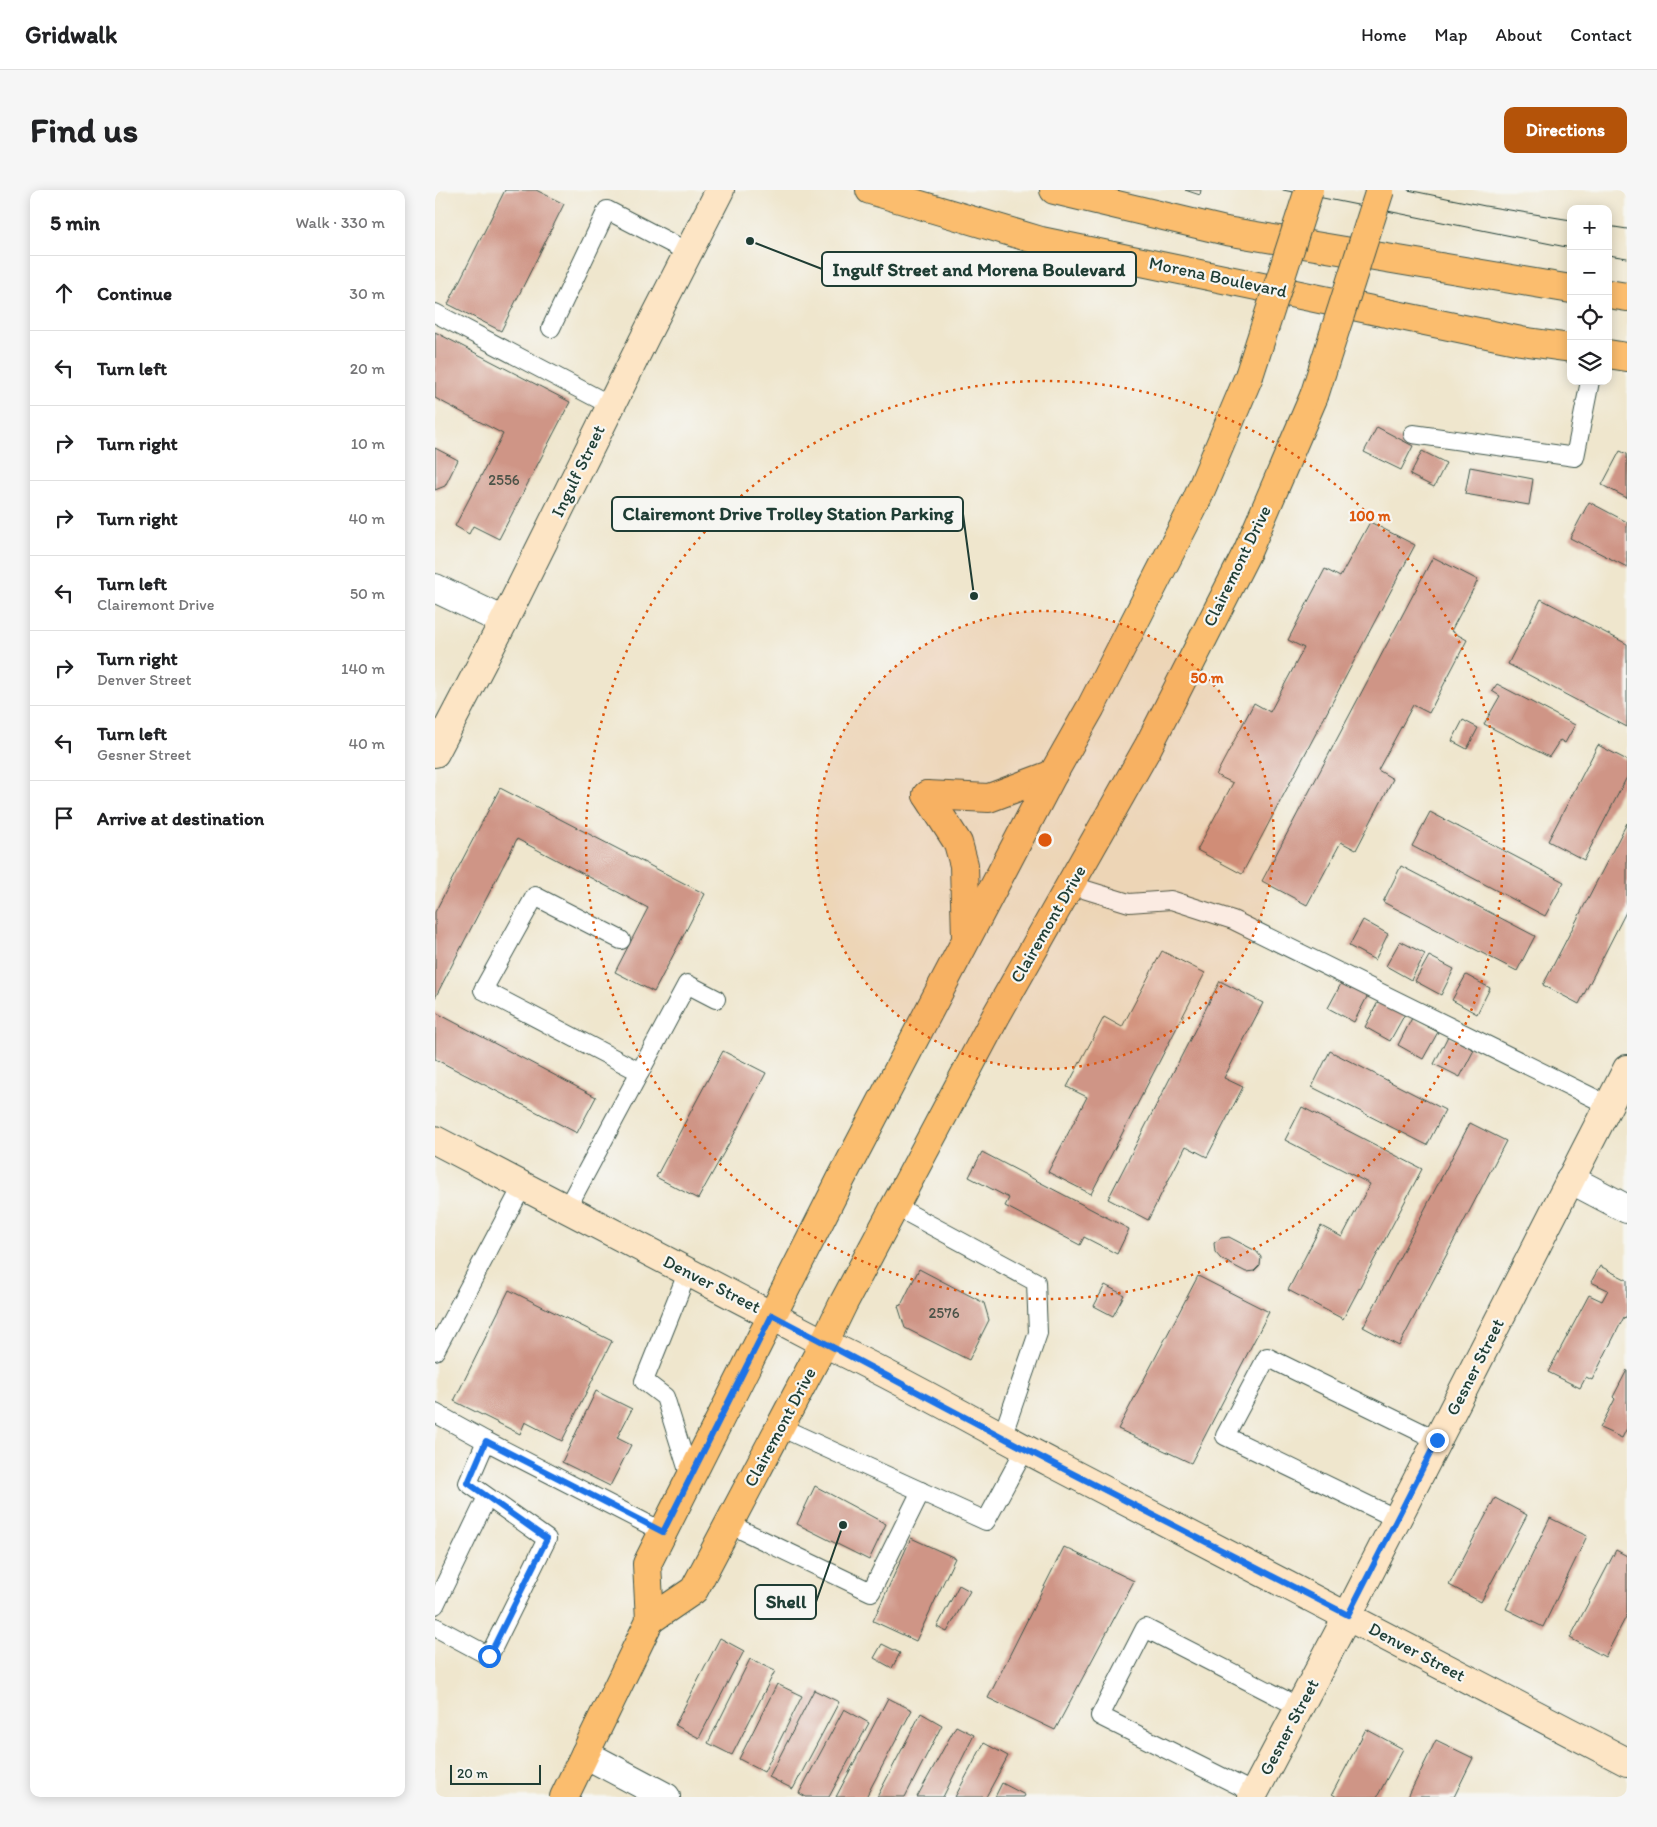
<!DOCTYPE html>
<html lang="en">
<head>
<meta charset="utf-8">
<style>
  body { margin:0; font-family:Itim,sans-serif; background:#f6f6f6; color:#202124 }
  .controls { position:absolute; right:15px; top:15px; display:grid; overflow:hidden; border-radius:10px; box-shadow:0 2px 12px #0003 }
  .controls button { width:45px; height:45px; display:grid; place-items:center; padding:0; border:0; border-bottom:1px solid #e0e0e0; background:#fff; color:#202124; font:25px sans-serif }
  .scale { position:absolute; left:15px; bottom:12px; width:91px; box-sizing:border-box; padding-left:5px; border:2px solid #1f3d34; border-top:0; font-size:14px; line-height:18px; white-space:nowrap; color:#1f3d34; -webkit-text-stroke:4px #f6f6f2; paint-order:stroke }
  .stop { position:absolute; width:15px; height:15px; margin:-11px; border:4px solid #1a73e8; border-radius:50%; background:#fff }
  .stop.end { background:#1a73e8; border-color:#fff; box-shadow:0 1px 5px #0008 }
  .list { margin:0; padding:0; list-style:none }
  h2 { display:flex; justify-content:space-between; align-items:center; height:65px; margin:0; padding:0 20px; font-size:21px }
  h2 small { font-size:16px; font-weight:400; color:#757577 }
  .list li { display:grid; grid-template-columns:32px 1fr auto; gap:15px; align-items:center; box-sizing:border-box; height:75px; padding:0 20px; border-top:1px solid #e0e0e0 }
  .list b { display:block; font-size:19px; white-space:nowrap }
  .list p { margin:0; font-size:16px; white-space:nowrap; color:#757577 }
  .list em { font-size:16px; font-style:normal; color:#757577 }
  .icon { flex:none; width:28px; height:28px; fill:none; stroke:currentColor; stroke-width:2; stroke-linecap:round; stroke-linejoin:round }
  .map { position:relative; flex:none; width:1192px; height:1607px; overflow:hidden; border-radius:10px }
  header { display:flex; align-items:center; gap:30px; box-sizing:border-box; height:70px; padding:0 25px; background:#fff; border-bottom:1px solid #e0e0e0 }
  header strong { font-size:24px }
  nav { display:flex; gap:28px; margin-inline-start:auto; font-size:18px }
  .intro { display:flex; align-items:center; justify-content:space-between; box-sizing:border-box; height:120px; padding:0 30px }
  h1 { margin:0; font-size:35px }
  .button { padding:12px 22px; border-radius:10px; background:#b45309; color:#fff; font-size:18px; font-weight:700 }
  main { display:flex; gap:30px; padding:0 30px }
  aside { flex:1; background:#fff; border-radius:10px; box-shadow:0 2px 12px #0003 }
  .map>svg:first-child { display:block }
</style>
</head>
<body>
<header>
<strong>Gridwalk</strong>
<nav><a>Home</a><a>Map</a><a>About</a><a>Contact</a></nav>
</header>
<div class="intro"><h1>Find us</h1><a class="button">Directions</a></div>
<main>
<aside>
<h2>5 min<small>Walk · 330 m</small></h2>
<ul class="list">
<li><svg class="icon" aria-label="ahead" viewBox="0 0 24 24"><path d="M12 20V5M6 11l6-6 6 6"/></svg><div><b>Continue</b></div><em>30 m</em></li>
<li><svg class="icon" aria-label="left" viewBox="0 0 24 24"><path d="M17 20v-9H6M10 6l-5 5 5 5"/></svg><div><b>Turn left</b></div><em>20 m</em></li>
<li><svg class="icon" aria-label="right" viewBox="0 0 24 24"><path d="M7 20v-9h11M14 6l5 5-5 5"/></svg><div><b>Turn right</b></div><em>10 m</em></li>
<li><svg class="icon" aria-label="right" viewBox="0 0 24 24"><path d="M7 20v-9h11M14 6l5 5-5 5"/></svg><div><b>Turn right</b></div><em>40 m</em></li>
<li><svg class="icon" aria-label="left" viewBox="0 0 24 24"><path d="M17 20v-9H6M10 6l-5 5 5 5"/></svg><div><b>Turn left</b><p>Clairemont Drive</p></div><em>50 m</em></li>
<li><svg class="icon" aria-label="right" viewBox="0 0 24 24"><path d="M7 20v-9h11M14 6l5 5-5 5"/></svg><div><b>Turn right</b><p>Denver Street</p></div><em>140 m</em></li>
<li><svg class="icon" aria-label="left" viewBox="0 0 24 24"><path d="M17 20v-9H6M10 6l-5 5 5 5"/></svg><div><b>Turn left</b><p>Gesner Street</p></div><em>40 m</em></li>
<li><svg class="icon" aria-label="arrive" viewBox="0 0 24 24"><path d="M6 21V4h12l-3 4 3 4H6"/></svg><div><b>Arrive at destination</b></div></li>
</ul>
</aside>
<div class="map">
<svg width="1192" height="1607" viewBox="0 0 1192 1607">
  <rect width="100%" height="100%" fill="#f6f6f2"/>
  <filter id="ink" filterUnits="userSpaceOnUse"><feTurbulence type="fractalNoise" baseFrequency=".02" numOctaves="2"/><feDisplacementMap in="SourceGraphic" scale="10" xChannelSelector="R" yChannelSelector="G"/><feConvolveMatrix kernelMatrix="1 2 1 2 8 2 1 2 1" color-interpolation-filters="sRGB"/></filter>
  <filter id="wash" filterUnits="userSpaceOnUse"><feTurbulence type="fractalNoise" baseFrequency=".0096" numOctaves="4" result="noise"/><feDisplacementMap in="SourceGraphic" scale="20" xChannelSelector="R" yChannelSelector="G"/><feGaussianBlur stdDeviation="1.12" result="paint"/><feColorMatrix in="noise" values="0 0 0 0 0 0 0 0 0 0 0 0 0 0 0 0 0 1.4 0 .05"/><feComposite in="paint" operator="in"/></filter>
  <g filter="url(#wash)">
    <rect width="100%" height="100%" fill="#efe6cd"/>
    <g id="blocks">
      <!-- building -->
      <g fill="#cf9586">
        <path d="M70,0h31l28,14 -63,127 -53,-27z"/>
        <path d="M750,0h16l-1,5z"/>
        <path d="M0,142l135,70 -71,137 -26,-13 -4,8 -14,-8 48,-92 -68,-36z"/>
        <path d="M942,237l36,19 -12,24 -37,-18z"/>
        <path d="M0,258l23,12 -13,26 -10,4z"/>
        <path d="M987,261l24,12 -12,24 -24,-12z"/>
        <path d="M1185,261l7,3v44l-25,-13z"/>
        <path d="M1035,277l63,12 -4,26 -64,-11z"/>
        <path d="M1154,312l38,20v45l-57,-29z"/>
        <path d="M935,332l45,23 -173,329 -45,-24 36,-67 -17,-8 38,-72 16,9 34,-64 -16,-8 37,-71 15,8z"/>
        <path d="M998,367l45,23 -27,51 16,9 -38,73 -16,-8 -35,65 15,9 -37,71 -15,-8 -34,63 -45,-24z"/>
        <path d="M1106,409l86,45v83l-119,-63z"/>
        <path d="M1062,494l78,41 -10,18 -5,-3 -11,17 -65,-33 16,-28 -8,-5z"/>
        <path d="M1028,530l15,8 -11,21 -15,-8z"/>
        <path d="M1163,555l29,15v17l-43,83 -36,-19z"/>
        <path d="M65,598l205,106 -51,98 -39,-20 33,-64 -131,-69 -82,159v-86z"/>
        <path d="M995,622l134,70 -19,34 -133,-70z"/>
        <path d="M1192,633v87l-48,94 -36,-19z"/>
        <path d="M966,676l134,70 -18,35 -134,-69z"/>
        <path d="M928,730l25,14 -13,26 -26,-14z"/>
        <path d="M965,751l25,13 -14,26 -25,-14z"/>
        <path d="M727,761l43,22 -114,221 -43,-22 39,-75 -20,-10 37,-70 18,10z"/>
        <path d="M994,766l25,13 -13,26 -26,-14z"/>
        <path d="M1031,785l24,13 -13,26 -25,-14z"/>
        <path d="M785,791l43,22 -39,75 19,9 -36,70 -21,-11 -38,74 -40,-21z"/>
        <path d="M907,792l26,13 -14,27 -26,-14z"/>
        <path d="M944,810l26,14 -15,27 -25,-14z"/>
        <path d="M0,822l161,85 -19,36 -142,-74z"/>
        <path d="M977,828l26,14 -15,27 -25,-14z"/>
        <path d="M1013,846l26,14 -14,27 -26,-13z"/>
        <path d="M288,861l43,22 -29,56 -39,70 -42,-22z"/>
        <path d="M895,861l115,59 -18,35 -115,-58z"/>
        <path d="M867,917l120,62 -79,150 -55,-29 33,-64 21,11 28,-53 -85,-44z"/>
        <path d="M1035,933l36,18 -107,205 -36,-19z"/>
        <path d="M547,962l147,77 -12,25 -33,-17 -4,8 -75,-39 4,-8 -40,-21z"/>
        <path d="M794,1047l27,14 5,6 -1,8 -6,6 -8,1 -25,-13 -6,-7 -1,-9 7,-5z"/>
        <path d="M1165,1076l27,14v35l-2,3 -1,-1 -32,63 -6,-3 -6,11 -32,-16 41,-77 13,6 6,-11 -17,-8z"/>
        <path d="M484,1079l65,34 5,17 -20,40 -64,-32 -7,-22 3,-1z"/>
        <path d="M763,1086l71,36 -78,151 -73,-34z"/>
        <path d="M670,1095l19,10 -11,21 -19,-10z"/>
        <path d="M74,1100l103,51 -50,100 -37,-19 -5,12 -66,-33z"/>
        <path d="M1192,1180v58l-5,10 -22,-10 15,-29 -2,-2z"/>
        <path d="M161,1201l36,18 -15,29 14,7 -21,41 -48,-24z"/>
        <path d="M380,1296l71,38 -17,36 -72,-36z"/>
        <path d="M1060,1308l32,17 -46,87 -32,-17z"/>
        <path d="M1115,1328l37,18 -44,91 -37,-18z"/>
        <path d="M476,1348l44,20 -39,83 -43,-20z"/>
        <path d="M629,1357l70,34 -79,149 -67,-32z"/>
        <path d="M1181,1360l11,6v59l-22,42 -35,-19z"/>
        <path d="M524,1395l11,6 -23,41 -10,-5z"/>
        <path d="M285,1448l24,13 -45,87 -24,-13z"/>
        <path d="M447,1454l18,9 -8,15 -18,-10z"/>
        <path d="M315,1469l25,12 -43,84 -24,-12z"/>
        <path d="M342,1494l25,12 -38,76 -25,-13z"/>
        <path d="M379,1500l25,12 -46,87 -24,-12z"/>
        <path d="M453,1508l24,12 -46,87h-30z"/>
        <path d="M409,1519l25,14 -40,74h-23l-7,-4z"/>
        <path d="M486,1523l21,12 -37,72h-28z"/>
        <path d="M521,1536l18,9 -31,62h-26z"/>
        <path d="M931,1539l37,20 -26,48h-40l-5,-3z"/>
        <path d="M1001,1550l37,18 -19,39h-46z"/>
        <path d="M549,1553l24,13 -22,41h-31z"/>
        <path d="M567,1593l23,12 -1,2h-29z"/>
      </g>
    </g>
  </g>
  <g filter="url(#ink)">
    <use href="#blocks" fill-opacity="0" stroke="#3e564b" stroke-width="1"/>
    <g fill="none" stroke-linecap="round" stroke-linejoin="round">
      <!-- lane casing -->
      <g stroke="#3e564b" stroke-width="20">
        <g id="lane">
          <path d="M0,123l175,92"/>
          <path d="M116,138l56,-118 81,42"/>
          <path d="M978,244l162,23 15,-76"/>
          <path d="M635,695l59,18 42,-3 62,20 375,185"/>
          <path d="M186,750l-86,-44 -52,94 157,82"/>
          <path d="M460,1016l141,76 2,51 -36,104"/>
          <path d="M132,1018l120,-224 29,15"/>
          <path d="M253,1081l-44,110 21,16 25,80"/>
          <path d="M0,1161l88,-166"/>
          <path d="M0,1223l51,28 177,91"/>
          <path d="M345,1237l206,94 39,-72"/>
          <path d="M962,1329l-172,-83 42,-79 170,83"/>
          <path d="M294,1334l142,68 50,-101"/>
          <path d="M0,1415l52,-108"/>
          <path d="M0,1437l54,29 58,-117 -79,-56 18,-42"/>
          <path d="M819,1603l-154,-77 45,-88 154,79"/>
        </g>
      </g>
      <!-- street casing -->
      <g stroke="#3e564b" stroke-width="30">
        <g id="street">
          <path d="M0,398l69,33"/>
          <path d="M1135,989l57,30"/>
          <path d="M150,1564l81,43"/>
        </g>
      </g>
      <!-- secondary casing -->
      <g stroke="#3e564b" stroke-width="30">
        <g id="secondary">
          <path d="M0,563l69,-132 141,-284 75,-147"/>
          <path d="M0,950l389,203c79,37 153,81 230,121 191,98 382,198 573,298"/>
          <path d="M817,1607l96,-182 279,-546"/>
        </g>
      </g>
      <!-- primary casing -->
      <g stroke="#3e564b" stroke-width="30">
        <g id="primary">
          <path d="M435,0l171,51 480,100 50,7"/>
          <path d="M619,0l172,41 345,58"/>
          <path d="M1173,104l19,3"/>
          <path d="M1173,164l19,3"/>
          <path d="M492,605l31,48 6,22 2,73"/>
          <path d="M492,605l62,3 64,-24"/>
          <path d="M215,1430l44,-30 130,-247 19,-39 154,-290 151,-267 100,-197 66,-154"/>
          <path d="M129,1607l86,-177 -3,-56 16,-32 178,-353 212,-405 38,-67 104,-203 54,-128"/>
        </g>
      </g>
      <!-- lane -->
      <use href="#lane" stroke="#fff" stroke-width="18"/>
      <!-- street -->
      <use href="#street" stroke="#fff" stroke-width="28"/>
      <!-- secondary -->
      <use href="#secondary" stroke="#fde5c5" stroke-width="28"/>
      <!-- primary -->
      <use href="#primary" stroke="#fbbd6e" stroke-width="28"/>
      <!-- tram -->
      <g stroke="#1f3d34" stroke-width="1">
        <path d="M848,0l288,58"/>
        <path d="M973,0l77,16 86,14"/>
        <path d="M1173,36l19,3"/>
        <path d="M1173,65l19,3"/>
      </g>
      <!-- primary-bridge casing -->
      <g stroke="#3e564b" stroke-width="30" stroke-linecap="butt">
        <g id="primary-bridge">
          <path d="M814,186l60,-186"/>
          <path d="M879,206l66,-206"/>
        </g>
      </g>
      <!-- primary-bridge -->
      <use href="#primary-bridge" stroke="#fbbd6e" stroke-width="28"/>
    </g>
  </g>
  <g fill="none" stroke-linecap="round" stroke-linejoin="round" filter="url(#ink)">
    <!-- route -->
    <path stroke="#1a73e8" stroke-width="6" d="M54,1466l58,-117 -79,-56 18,-42 177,91 109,-217 253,134 323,166 89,-175"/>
  </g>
  <!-- distance rings -->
  <circle cx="610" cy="650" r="229" fill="#de580e" fill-opacity=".12"/>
  <g fill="none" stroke="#de580e" stroke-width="2.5" stroke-dasharray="2.5 5">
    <circle cx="610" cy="650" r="229"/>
    <circle cx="610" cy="650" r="459"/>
  </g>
  <g text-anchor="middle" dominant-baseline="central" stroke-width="4.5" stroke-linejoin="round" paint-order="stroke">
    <!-- number labels -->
    <g font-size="15" fill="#4b5348">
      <text x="69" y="290">2556</text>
      <text x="509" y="1123">2576</text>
    </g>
    <!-- street labels -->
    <g font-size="18" fill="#1f3d34" stroke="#f6f6f2">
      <text transform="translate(783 87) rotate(12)">Morena Boulevard</text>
      <text transform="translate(143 281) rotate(-64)">Ingulf Street</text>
      <text transform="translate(802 376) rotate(-64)">Clairemont Drive</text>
      <text transform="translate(613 734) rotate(-60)">Clairemont Drive</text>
      <text transform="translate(277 1094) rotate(27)">Denver Street</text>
      <text transform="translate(1040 1177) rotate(-63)">Gesner Street</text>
      <text transform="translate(345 1237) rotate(-62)">Clairemont Drive</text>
      <text transform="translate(982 1462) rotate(28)">Denver Street</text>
      <text transform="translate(854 1537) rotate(-62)">Gesner Street</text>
    </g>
  </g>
  <circle cx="610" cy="650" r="8" fill="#de580e" stroke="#f6f6f2" stroke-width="2.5"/>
  <g font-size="15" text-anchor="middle" font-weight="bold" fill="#de580e" stroke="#f6f6f2" stroke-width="4.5" stroke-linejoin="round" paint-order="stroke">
    <text x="935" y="331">100 m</text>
    <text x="772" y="493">50 m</text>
  </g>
  <!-- callouts -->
  <path fill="none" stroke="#1f3d34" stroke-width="2" d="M315 51L387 79M539 406L528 324M408 1335L381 1412"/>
  <g fill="#1f3d34" stroke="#f6f6f2" stroke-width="2">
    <circle cx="315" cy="51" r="5"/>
    <circle cx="539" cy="406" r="5"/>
    <circle cx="408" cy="1335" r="5"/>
  </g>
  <g fill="#f6f6f2" stroke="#1f3d34" stroke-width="2">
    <rect x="387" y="62" width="314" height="34" rx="5"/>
    <rect x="177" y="307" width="351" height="34" rx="5"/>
    <rect x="320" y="1395" width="61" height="34" rx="5"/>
  </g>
  <g font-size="19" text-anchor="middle" font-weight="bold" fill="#1f3d34">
    <text x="544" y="86">Ingulf Street and Morena Boulevard</text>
    <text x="353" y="330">Clairemont Drive Trolley Station Parking</text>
    <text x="351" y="1418">Shell</text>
  </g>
</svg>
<div class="controls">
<button>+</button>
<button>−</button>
<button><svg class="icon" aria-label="locate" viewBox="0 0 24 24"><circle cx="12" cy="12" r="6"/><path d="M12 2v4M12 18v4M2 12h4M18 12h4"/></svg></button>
<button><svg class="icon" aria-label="layers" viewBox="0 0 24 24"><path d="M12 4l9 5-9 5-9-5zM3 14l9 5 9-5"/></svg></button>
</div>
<div class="scale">20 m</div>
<div class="stop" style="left:54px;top:1466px"></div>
<div class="stop end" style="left:1002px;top:1250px"></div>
</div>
</main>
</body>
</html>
